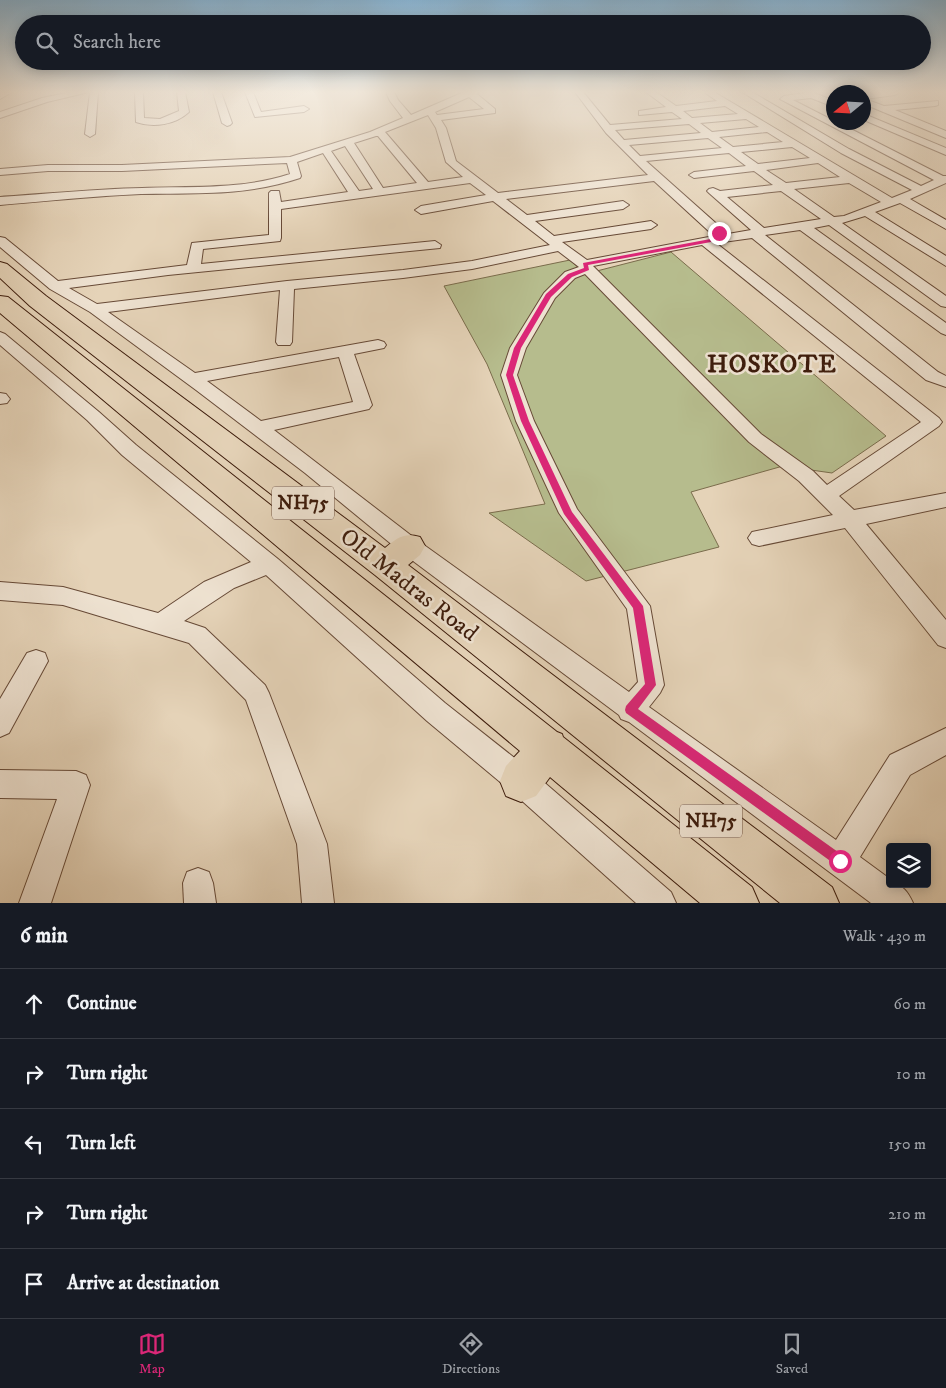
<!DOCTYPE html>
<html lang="en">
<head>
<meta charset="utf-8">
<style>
  body { margin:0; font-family:"IM FELL DW Pica",serif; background:#242831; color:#f1f3f6 }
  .controls { position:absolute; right:15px; bottom:15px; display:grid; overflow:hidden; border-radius:5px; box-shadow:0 2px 12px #0003 }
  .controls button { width:45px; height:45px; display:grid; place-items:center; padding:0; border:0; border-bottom:1px solid #363941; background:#171b24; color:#f1f3f6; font:25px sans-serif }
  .compass { position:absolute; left:826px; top:85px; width:45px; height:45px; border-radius:50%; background:#171b24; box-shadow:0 2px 12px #0003; rotate:252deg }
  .stop { position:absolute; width:15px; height:15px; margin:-11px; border:4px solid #db2777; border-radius:50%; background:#fff }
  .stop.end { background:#db2777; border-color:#fff; box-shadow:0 1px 5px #0008 }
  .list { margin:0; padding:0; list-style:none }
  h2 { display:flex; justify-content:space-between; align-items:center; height:65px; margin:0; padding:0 20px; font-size:21px }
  h2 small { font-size:16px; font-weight:400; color:#9ea1a6 }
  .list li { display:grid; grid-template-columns:32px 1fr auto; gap:15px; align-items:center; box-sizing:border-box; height:70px; padding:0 20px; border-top:1px solid #363941 }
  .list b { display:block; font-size:19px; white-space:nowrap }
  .list em { font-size:16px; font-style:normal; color:#9ea1a6 }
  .icon { flex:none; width:28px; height:28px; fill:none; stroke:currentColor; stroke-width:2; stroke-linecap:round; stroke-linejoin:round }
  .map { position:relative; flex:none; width:946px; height:903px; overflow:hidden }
  .search { position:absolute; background:#171b24; box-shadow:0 2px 12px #0003; left:15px; right:15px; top:15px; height:55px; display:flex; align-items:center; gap:12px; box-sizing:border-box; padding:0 18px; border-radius:28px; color:#9ea1a6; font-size:19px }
  .sheet { height:415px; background:#171b24 }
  nav { display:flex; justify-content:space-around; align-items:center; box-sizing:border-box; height:70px; border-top:1px solid #363941; background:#171b24; font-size:14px; color:#9ea1a6 }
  nav a { display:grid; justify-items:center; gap:2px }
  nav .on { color:#db2777 }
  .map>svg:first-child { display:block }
</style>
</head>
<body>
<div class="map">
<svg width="946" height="903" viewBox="0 0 946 903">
  <rect width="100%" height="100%" fill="#e5d3b8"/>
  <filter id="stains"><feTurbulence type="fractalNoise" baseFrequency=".004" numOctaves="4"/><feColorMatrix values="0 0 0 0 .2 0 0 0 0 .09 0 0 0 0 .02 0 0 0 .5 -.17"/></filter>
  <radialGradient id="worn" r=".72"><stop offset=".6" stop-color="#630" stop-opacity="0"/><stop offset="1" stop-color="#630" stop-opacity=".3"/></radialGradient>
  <!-- green -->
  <path fill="#b6bc8d" stroke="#7a6c4c" d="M671,252l215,184 -54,37 -49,-7 -92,26 28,55 -133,34 -97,-68 56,-9 -58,-140 -43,-78 126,-26 15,14z"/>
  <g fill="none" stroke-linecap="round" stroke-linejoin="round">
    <!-- minor casing -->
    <g stroke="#674a37" stroke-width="2">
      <g id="minor">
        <path d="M12,92l-12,7v-6z"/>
        <path d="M71,92h18l-42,10 -47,16v-6l42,-14z"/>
        <path d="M90,92h8l-3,42 -5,3 -5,-3z"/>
        <path d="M135,92h8l1,26 16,1 19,-8 -2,-19h8l4,20c-14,13 -36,16 -53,10z"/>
        <path d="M213,92h8l11,31 -2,2 -3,1 -5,-3z"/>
        <path d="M245,92h8l8,20 43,-6 5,3 -5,3 -49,5z"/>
        <path d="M386,92h8l4,8 13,15 53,-23h15l-2,2 18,15v4l-54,7 5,8 10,33 42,32 150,-18 -42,-42 -31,-41h8l27,33 72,-6 -10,-7 -33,3v-4l27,-4 -20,-15h10l20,14 41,-5 -13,-9h10l178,106 20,-8 -71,-37 -99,-61h10l97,57 72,37 13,-6 -154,-81 4,-3 28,-4 22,9v6l-23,-9 -18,2 41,21v1h3l106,54h3v7l-36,16 36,21v9l-46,-26 -25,9 71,44v10l-81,-50 -23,7 104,73v11l-5,-1 -112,-81 -15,3 132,95v12l-5,-2 -141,-103 -35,5 173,137 8,4v11l-20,-7 -174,-142 -36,5 223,175 3,4 -3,4 -100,70 15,14 92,-17v14l-80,17 80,96v28l-8,-3 -93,-117 -86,18 -7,-2 -4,-6 4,-6 81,-17 -34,-34 -50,-39 -164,-168 -10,4 -20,20 -29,50 -9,27 17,46 43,88 73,97 14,79 -4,8 -11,14 187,133 54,-85 56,-27v27l-36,20 -50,82 30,22v5c13,0 18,8 23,19h-42l-242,-181 -8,-3 -2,-4 -218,-163 -96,-79 -109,-83 -106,-78 -40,-23 -50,-42v-10l5,1 53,43 129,-16 5,-22 77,-8v-42l2,-2h8l2,11 67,-10 -25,-39 -26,9 4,14 -1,2c-53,18 -104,15 -159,16 -47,2 -94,7 -141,11v-8c47,-3 94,-8 142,-9 50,-2 99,2 148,-14l-3,-11 -165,8h-74l-48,4v-6l48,-4h74l168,-8 80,-25 33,-14 -13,-17zM469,97l15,12 -47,6 -2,-3zM725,106l13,8 -46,4 -9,-7zM428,115l8,13 10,34 17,15 -35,5 -43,-50zM746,119l13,8 -47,5 -12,-9zM689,124l12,9 -77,7 -9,-10zM767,132l16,10 -50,5 -14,-10zM376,136h2l39,47 -34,5 -29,-45zM708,138l14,10 -82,8 -11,-11zM345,146l28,43 -14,2 -28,-40zM792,147l18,11 -52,6 -17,-12zM729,153l17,13 -52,6 -5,3 5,3 60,-7 19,14 -53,6 -7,-3 -4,1 -2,2 2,2 42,37 -23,4 -82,-73zM818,163l22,14 -54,6 -20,-13zM654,181l60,55 -127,24 -25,-18 89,-13 6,-4 -6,-4 -97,15 -19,-15 88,-12 6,-4 -6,-4 -96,14 -21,-16zM470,183l16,12 -65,11 -6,4 6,4 72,-13 57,44 -78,16 -69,9 -116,11 -190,23 -28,-16 99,-13 272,-27 1,-3 -6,-4 -234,23 2,-15 77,-8 1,-3v-29zM849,183l32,19 -37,14 -10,1 -40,-28zM781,191l40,28 -57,9 -37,-31zM702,245l219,177 -94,63 -14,-14 -52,-37 -168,-168zM558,251l21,16 -14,5 -21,21 -34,55 -9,27 15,46 43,92 68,96 11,73 -9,10 -212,-152 -143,-110 95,-21 3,-4 -18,-51 30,-6 2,-3 -2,-3 -6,-2 -183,33 -87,-61 172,-22 -4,52 2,3h12l2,-3 2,-53 109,-11 69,-9zM339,357l14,45 -92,19 -54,-40z"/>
        <path d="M874,92h25l-4,3 -30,4 19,7 54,-5v4l-3,1 -40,4 51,21v7l-82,-34v-10z"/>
        <path d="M864,114l82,34v7l-82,-35z"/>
        <path d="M0,332l5,2 94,78 37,33 142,114 167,144 86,68 140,121 5,11h-40l-125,-112 -84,-70 -161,-146 -32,13 -50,33 21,7 60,57 4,8 58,151 7,59h-32l-5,-59 -51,-144 -57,-57 -126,-38 -63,-5v-18l63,5 95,26 46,-31 47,-20 -129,-107 -35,-35 -87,-75z"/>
        <path d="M0,393l6,1 4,5 -3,4 -7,1z"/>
        <path d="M36,650l9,3 3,8 -39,72 -9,4v-38l27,-46z"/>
        <path d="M0,770l76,1 10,4 4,10 -39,118h-32l38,-104 -57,-1z"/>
        <path d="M198,868l11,4 4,11 3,20h-32l-1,-20 4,-11z"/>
      </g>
    </g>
    <!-- highway casing -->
    <g stroke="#3d1c0c" stroke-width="2">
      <g id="highway">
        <path d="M0,262l7,2 39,32 339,252c12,-10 19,-16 35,-11l5,9 -5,9 -12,10 424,322 7,16h-59l-405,-328 -345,-269 -30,-28z"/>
        <path d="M0,296l8,1 549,435 5,2 1,3 189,150 7,16h-59l-150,-126 -14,19 -15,6 -15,-6 -6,-15 6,-15 14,-15 -520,-438z"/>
      </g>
    </g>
    <!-- minor -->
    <use href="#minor" fill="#eee2d1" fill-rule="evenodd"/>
    <!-- highway -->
    <use href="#highway" fill="#e5d3b8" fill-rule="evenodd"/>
  </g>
  <!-- sky -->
  <linearGradient id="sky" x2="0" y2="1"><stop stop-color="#88b5d5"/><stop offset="0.42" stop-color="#f3ebdf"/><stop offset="1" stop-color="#f3ebdf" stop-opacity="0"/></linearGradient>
  <rect width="946" height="219" fill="url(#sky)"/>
  <!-- route -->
  <path fill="#db2777" d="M719,231l8,6v2l-139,26 1,5 -17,7 -21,20 -30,51 -8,27 16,46 43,91 71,94 13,79 -18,24 207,148 2,4 -2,5 -5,2 -214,-155 -1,-3 1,-4 19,-22 -12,-76 -69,-94 -43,-93 -15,-46 8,-27 32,-54 22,-20 16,-6 -1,-5 138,-26 -5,-4z"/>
  <g text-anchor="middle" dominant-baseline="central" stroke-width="5" stroke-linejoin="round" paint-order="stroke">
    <!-- shield labels -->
    <g fill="#eee2d1" stroke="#725747" stroke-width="1">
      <rect x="272" y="486.5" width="62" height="33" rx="4"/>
      <rect x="680" y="804.5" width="62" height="33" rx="4"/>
    </g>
    <g font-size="19" font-weight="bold" fill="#3d1c0c">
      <text x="303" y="503">NH75</text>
      <text x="711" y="821">NH75</text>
    </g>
    <!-- near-street labels -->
    <g font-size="24" fill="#3d1c0c" stroke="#eee2d1">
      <text transform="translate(409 585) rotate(38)">Old Madras Road</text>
    </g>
    <!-- district labels -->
    <g font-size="25" font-weight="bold" letter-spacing="1" fill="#3d1c0c" stroke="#eee2d1">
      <text x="772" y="364">HOSKOTE</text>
    </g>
  </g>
  <rect width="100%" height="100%" filter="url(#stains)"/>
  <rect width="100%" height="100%" fill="url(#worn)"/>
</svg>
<div class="controls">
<button><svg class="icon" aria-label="layers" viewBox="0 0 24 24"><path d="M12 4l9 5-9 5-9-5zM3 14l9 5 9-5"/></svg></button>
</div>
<svg class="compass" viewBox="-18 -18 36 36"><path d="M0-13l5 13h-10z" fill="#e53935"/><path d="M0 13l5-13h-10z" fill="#9ea1a6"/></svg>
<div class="stop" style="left:840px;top:861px"></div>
<div class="stop end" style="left:719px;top:233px"></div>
<div class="search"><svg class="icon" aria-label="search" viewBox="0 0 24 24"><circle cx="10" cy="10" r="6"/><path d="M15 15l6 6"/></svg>Search here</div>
</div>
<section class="sheet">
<h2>6 min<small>Walk · 430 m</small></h2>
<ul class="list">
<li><svg class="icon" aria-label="ahead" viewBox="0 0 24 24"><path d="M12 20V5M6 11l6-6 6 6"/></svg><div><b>Continue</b></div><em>60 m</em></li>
<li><svg class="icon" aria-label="right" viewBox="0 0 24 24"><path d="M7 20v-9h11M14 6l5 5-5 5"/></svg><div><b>Turn right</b></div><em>10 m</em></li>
<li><svg class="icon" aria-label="left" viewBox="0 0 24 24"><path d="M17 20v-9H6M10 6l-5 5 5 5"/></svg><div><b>Turn left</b></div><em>150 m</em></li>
<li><svg class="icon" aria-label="right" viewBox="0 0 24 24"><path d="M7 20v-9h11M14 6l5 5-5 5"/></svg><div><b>Turn right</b></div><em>210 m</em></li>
<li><svg class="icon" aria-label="arrive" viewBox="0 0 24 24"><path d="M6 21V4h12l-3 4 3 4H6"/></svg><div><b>Arrive at destination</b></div></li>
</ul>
</section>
<nav>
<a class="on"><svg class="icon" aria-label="map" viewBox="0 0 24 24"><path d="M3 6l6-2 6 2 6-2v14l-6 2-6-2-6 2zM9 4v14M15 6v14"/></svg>Map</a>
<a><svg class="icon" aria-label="directions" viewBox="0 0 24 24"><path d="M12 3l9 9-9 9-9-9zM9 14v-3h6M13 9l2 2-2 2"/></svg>Directions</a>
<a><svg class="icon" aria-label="saved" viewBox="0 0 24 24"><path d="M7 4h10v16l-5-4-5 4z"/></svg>Saved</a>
</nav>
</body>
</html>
